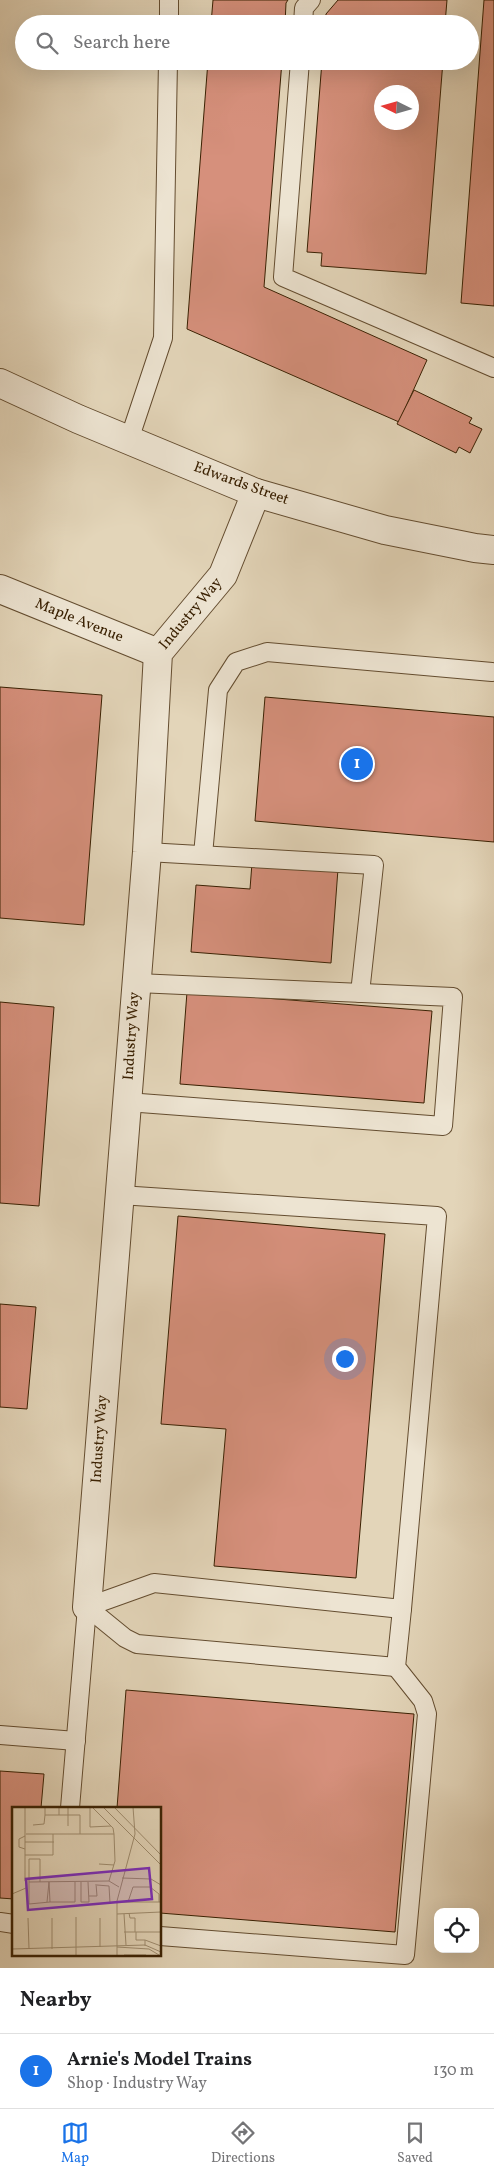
<!DOCTYPE html>
<html lang="en">
<head>
<meta charset="utf-8">
<style>
  body { margin:0; font-family:Vollkorn,serif; background:#f6f6f6; color:#202124 }
  .controls { position:absolute; right:15px; bottom:15px; display:grid; overflow:hidden; border-radius:10px; box-shadow:0 5px 20px #0002 }
  .controls button { width:45px; height:45px; display:grid; place-items:center; padding:0; border:0; border-bottom:1px solid #e0e0e0; background:#fff; color:#202124; font:25px sans-serif }
  .compass { position:absolute; left:374px; top:85px; width:45px; height:45px; border-radius:50%; background:#fff; box-shadow:0 5px 20px #0002; rotate:275deg }
  .you { position:absolute; left:344px; top:1358px; width:18px; height:18px; margin:-12px; border:4px solid #fff; border-radius:50%; background:#1a73e8; box-shadow:0 0 0 8px #1a73e833 }
  .badge { display:grid; place-items:center; width:32px; height:32px; border-radius:50%; background:#1a73e8; color:#fff; font-size:16px; font-weight:700 }
  .pin { position:absolute; translate:-50% -50%; border:2px solid #fff; box-shadow:0 1px 5px #0006 }
  .list { margin:0; padding:0; list-style:none }
  h2 { display:flex; justify-content:space-between; align-items:center; height:65px; margin:0; padding:0 20px; font-size:21px }
  h2 small { font-size:16px; font-weight:400; color:#757577 }
  .list li { display:grid; grid-template-columns:32px 1fr auto; gap:15px; align-items:center; box-sizing:border-box; height:75px; padding:0 20px; border-top:1px solid #e0e0e0 }
  .list b { display:block; font-size:19px; white-space:nowrap }
  .list p { margin:0; font-size:16px; white-space:nowrap; color:#757577 }
  .list em { font-size:16px; font-style:normal; color:#757577 }
  .icon { flex:none; width:28px; height:28px; fill:none; stroke:currentColor; stroke-width:2; stroke-linecap:round; stroke-linejoin:round }
  .map { position:relative; flex:none; width:494px; height:1968px; overflow:hidden }
  .search { position:absolute; background:#fff; box-shadow:0 5px 20px #0002; left:15px; right:15px; top:15px; height:55px; display:flex; align-items:center; gap:12px; box-sizing:border-box; padding:0 18px; border-radius:28px; color:#757577; font-size:19px }
  .sheet { height:140px; background:#fff }
  nav { display:flex; justify-content:space-around; align-items:center; box-sizing:border-box; height:70px; border-top:1px solid #e0e0e0; background:#fff; font-size:14px; color:#757577 }
  nav a { display:grid; justify-items:center; gap:2px }
  nav .on { color:#1a73e8 }
  .map>svg:first-child { display:block }
</style>
</head>
<body>
<div class="map">
<svg width="494" height="1968" viewBox="0 0 494 1968">
  <rect width="100%" height="100%" fill="#e3d5b9"/>
  <filter id="stains"><feTurbulence type="fractalNoise" baseFrequency=".004" numOctaves="4"/><feColorMatrix values="0 0 0 0 .2 0 0 0 0 .09 0 0 0 0 .02 0 0 0 .5 -.17"/></filter>
  <radialGradient id="worn" r=".72"><stop offset=".6" stop-color="#630" stop-opacity="0"/><stop offset="1" stop-color="#630" stop-opacity=".3"/></radialGradient>
  <!-- building -->
  <g fill="#d6907c" stroke="#392002" fill-rule="evenodd">
    <path d="M213,0h75l-2,3 -1,21h-74z"/>
    <path d="M338,0h109l-2,24h-120l1,-10z"/>
    <path d="M484,0h10v306l-33,-3z"/>
    <path d="M208,61h74l-18,226 163,73 -28,62 -212,-93z"/>
    <path d="M322,61h121l-17,213 -105,-8 1,-13 -15,-1zM382,92h30v30h-30z"/>
    <path d="M414,390l58,28 -3,5 13,6 -12,24 -11,-6 -3,6 -59,-29z"/>
    <path d="M0,687l102,8 -18,230 -84,-7z"/>
    <path d="M265,697l229,20v125l-239,-21z"/>
    <path d="M252,863l86,6 -7,94 -140,-11 5,-67 54,4z"/>
    <path d="M187,992l245,19 -8,92 -244,-19z"/>
    <path d="M0,1002l54,5 -15,199 -39,-3z"/>
    <path d="M178,1216l207,18 -29,344 -142,-12 12,-137 -65,-5z"/>
    <path d="M0,1304l36,3 -9,102 -27,-2z"/>
    <path d="M126,1690l288,24 -19,218 -235,-19v-105h-43z"/>
    <path d="M0,1771l44,3 -3,34h-27v91l-14,-1z"/>
  </g>
  <g fill="none" stroke-linecap="round" stroke-linejoin="round">
    <!-- service casing -->
    <g stroke="#644d30" stroke-width="20">
      <g id="service">
        <path d="M169,24v-24"/>
        <path d="M303,24l1,-16 7,-8"/>
        <path d="M300,61l-17,216 211,91"/>
        <path d="M129,440l34,-102 5,-277"/>
        <path d="M147,852l227,13 -14,128"/>
        <path d="M203,855l15,-165 18,-28 31,-10 225,20"/>
        <path d="M127,1102l316,24 10,-129 -316,-14"/>
        <path d="M87,1607l67,-24 248,26 35,-393 -317,-21"/>
        <path d="M87,1607l38,31 12,6 259,23"/>
        <path d="M0,1735l76,6"/>
        <path d="M70,1808l17,-201"/>
        <path d="M0,1922l14,2"/>
        <path d="M160,1936l245,19 22,-241 -4,-13 -27,-34 6,-58"/>
      </g>
    </g>
    <!-- minor casing -->
    <g stroke="#644d30" stroke-width="30">
      <g id="minor">
        <path d="M0,589l158,64"/>
        <path d="M87,1607l60,-755 11,-199 65,-78 33,-82"/>
      </g>
    </g>
    <!-- tertiary casing -->
    <g stroke="#644d30" stroke-width="30">
      <path id="tertiary" d="M0,383l78,36 178,74 129,37 90,18 19,2"/>
    </g>
    <!-- service -->
    <use href="#service" stroke="#ede4d2" stroke-width="18"/>
    <!-- minor -->
    <use href="#minor" stroke="#ede4d2" stroke-width="28"/>
    <!-- tertiary -->
    <use href="#tertiary" stroke="#ede4d2" stroke-width="28"/>
  </g>
  <g text-anchor="middle" dominant-baseline="central" stroke-width="5" stroke-linejoin="round" paint-order="stroke">
    <!-- street labels -->
    <g font-size="15" fill="#392002" stroke="#ede4d2">
      <text transform="translate(241 484) rotate(20)">Edwards Street</text>
      <text transform="translate(191 614) rotate(-50)">Industry Way</text>
      <text transform="translate(79 621) rotate(22)">Maple Avenue</text>
      <text transform="translate(132 1036) rotate(-86)">Industry Way</text>
      <text transform="translate(100 1439) rotate(-86)">Industry Way</text>
    </g>
  </g>
  <!-- overview -->
  <g transform="translate(12 1807)">
    <rect width="149" height="149" fill="#e3d5b9"/>
    <path fill="none" stroke="#9f8d70" stroke-width="1" d="M13,0v74M33,0v8h14v-8M56,0v19M78,0v20l21,-1M80,0l21,21 1,6M91,0l58,58M102,0l47,48M47,8h21v19M21,18l11,-1 1,-9M14,27h88l1,27 -6,20M13,29l-6,3v8l6,2M13,35h29M13,48h28v-21M87,57l15,1M110,71l29,1 10,6M17,75v-23h11v23M37,75l1,20h25v-20M69,75v20h8l-1,-20M85,78l12,1 1,17M0,87l14,-6M77,89h8l-1,-12M35,95l2,-20M38,95l-21,2v-22l80,-1 10,6M105,95h43M116,95l5,-15h17l9,7v8M117,106l1,5h5v14M105,107l44,-2M112,107l2,31M64,110v38M16,111l1,31M40,111v31M88,111v29M112,125h37M124,125v8h9M133,139v-6l16,6M105,140l32,2 10,6M0,142l133,-4 16,7M105,148v-54l18,-67 -2,-27M112,148h22"/>
    <path fill="#7b2cbf" fill-opacity="0.15" stroke="#7b2cbf" stroke-width="2.5" d="M137,61l3,31 -124,11 -2,-31z"/>
    <rect width="149" height="149" fill="none" stroke="#392002" stroke-width="2.5"/>
  </g>
  <rect width="100%" height="100%" filter="url(#stains)"/>
  <rect width="100%" height="100%" fill="url(#worn)"/>
</svg>
<div class="controls">
<button><svg class="icon" aria-label="locate" viewBox="0 0 24 24"><circle cx="12" cy="12" r="6"/><path d="M12 2v4M12 18v4M2 12h4M18 12h4"/></svg></button>
</div>
<svg class="compass" viewBox="-18 -18 36 36"><path d="M0-13l5 13h-10z" fill="#e53935"/><path d="M0 13l5-13h-10z" fill="#757577"/></svg>
<div class="you"></div>
<div class="pin badge" style="left:357px;top:764px">1</div>
<div class="search"><svg class="icon" aria-label="search" viewBox="0 0 24 24"><circle cx="10" cy="10" r="6"/><path d="M15 15l6 6"/></svg>Search here</div>
</div>
<section class="sheet">
<h2>Nearby<small></small></h2>
<ul class="list">
<li><span class="badge">1</span><div><b>Arnie's Model Trains</b><p>Shop · Industry Way</p></div><em>130 m</em></li>
</ul>
</section>
<nav>
<a class="on"><svg class="icon" aria-label="map" viewBox="0 0 24 24"><path d="M3 6l6-2 6 2 6-2v14l-6 2-6-2-6 2zM9 4v14M15 6v14"/></svg>Map</a>
<a><svg class="icon" aria-label="directions" viewBox="0 0 24 24"><path d="M12 3l9 9-9 9-9-9zM9 14v-3h6M13 9l2 2-2 2"/></svg>Directions</a>
<a><svg class="icon" aria-label="saved" viewBox="0 0 24 24"><path d="M7 4h10v16l-5-4-5 4z"/></svg>Saved</a>
</nav>
</body>
</html>
